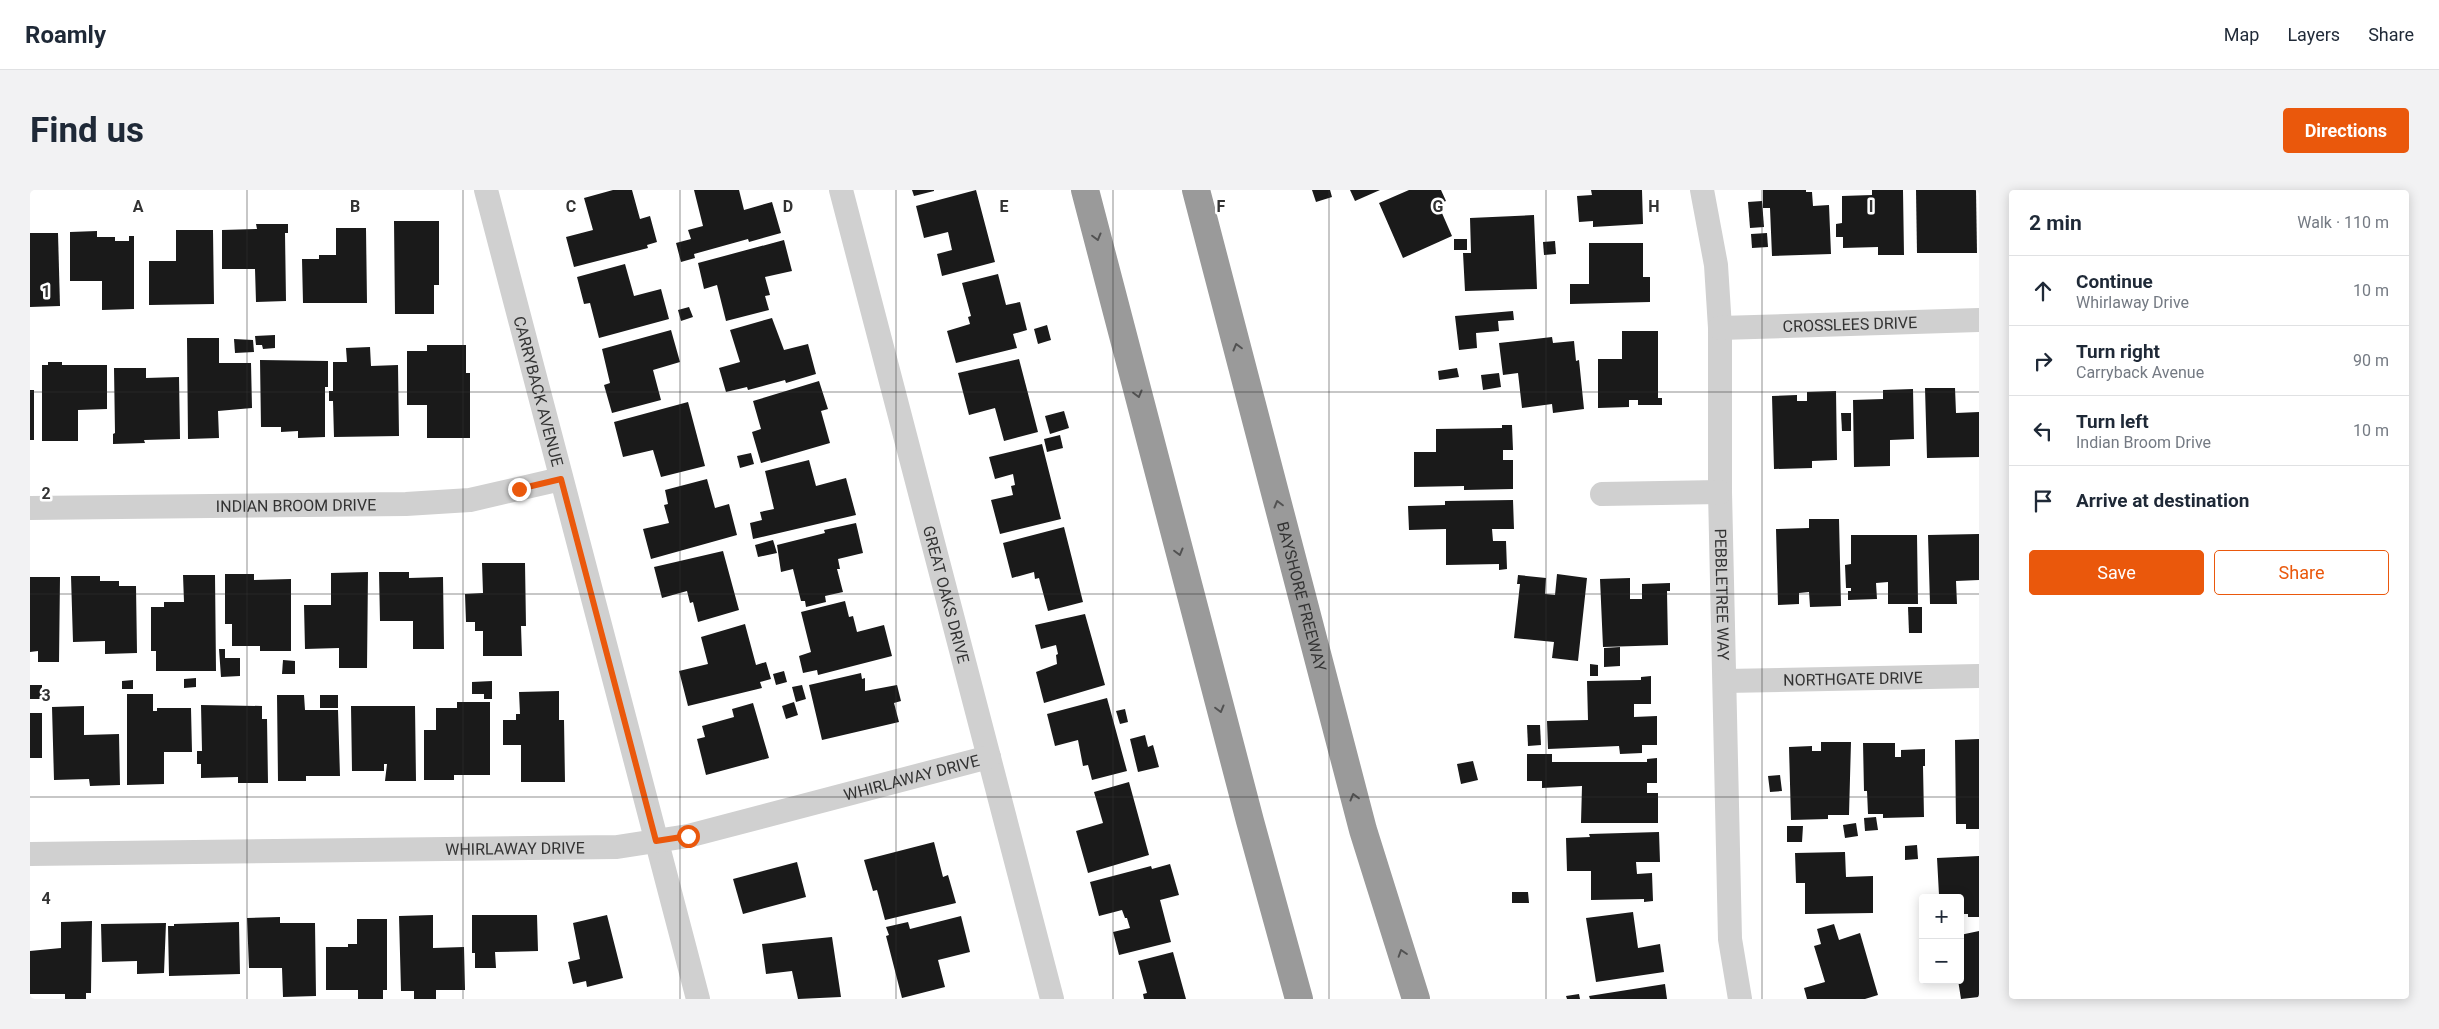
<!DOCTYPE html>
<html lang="en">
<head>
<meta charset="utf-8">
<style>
  body { margin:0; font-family:Roboto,sans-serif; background:#f2f2f3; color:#1f2937 }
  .controls { position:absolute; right:15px; bottom:15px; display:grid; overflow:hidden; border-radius:5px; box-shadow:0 2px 12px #0003 }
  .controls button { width:45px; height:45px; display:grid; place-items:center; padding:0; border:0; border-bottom:1px solid #e0e1e3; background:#fff; color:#1f2937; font:25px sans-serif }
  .stop { position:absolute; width:15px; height:15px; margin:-11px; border:4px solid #ea580c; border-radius:50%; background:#fff }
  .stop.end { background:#ea580c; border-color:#fff; box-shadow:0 1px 5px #0008 }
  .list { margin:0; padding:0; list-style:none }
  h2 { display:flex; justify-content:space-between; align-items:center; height:65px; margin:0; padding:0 20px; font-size:21px }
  h2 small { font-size:16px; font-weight:400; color:#747a83 }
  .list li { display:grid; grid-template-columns:32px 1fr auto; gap:15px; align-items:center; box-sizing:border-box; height:70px; padding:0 20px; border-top:1px solid #e0e1e3 }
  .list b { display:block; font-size:19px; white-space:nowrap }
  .list p { margin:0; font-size:16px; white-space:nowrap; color:#747a83 }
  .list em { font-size:16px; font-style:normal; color:#747a83 }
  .actions { display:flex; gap:10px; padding:15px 20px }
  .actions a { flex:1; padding:11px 0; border:1px solid #ea580c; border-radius:5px; text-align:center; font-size:18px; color:#ea580c }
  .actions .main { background:#ea580c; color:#fff }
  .icon { flex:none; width:28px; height:28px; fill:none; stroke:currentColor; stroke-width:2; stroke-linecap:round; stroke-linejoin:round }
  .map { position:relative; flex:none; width:1949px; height:809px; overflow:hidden; border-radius:5px }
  header { display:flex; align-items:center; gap:30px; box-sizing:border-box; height:70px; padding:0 25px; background:#fff; border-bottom:1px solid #e0e1e3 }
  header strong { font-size:24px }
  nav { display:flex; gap:28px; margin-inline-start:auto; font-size:18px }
  .intro { display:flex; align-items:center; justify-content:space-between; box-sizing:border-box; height:120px; padding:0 30px }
  h1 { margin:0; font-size:35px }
  .button { padding:12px 22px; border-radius:5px; background:#ea580c; color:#fff; font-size:18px; font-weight:700 }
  main { display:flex; gap:30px; padding:0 30px }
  aside { flex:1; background:#fff; border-radius:5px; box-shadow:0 2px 12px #0003 }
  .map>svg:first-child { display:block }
</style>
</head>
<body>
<header>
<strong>Roamly</strong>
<nav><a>Map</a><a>Layers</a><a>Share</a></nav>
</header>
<div class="intro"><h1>Find us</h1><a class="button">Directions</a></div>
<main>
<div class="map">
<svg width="1949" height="809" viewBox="0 0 1949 809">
  <rect width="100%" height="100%" fill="#fff"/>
  <!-- building -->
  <g fill="#1a1a1a">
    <path d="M583,0h19l8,29 10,-3 7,26 -10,3 1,3 -74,19 -8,-30 27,-7 -9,-32z"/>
    <path d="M664,0h45l5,20 28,-8 9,31 -32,9 -1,-3 -54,15 1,4 -14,4 -5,-19 15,-4 -3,-9 15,-4z"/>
    <path d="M882,0h22v1l-20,5z"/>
    <path d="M946,0l19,72 -53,14 -5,-22 15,-4 -4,-18 -24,6 -8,-32z"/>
    <path d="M1282,0h18l2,7 -16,5z"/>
    <path d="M1320,0h30l-25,11z"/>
    <path d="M1379,0h32l5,11 -8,3 14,32 -49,22 -24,-55z"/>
    <path d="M1561,0h51l1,34 -50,3v-6l-14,1 -2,-26 15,-1z"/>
    <path d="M1733,0h43v2h6l1,14 16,-1 2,49 -59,2 -2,-48h-7z"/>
    <path d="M1842,0h31l1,65h-26v-8l-35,1v-11h-7v-13l6,-1v-27l30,-1z"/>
    <path d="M1886,0h60l1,63h-60z"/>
    <path d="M1732,11l2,26 -14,1 -2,-26z"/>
    <path d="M1504,25l3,74 -72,2 -2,-38h8l-1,-35z"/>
    <path d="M364,31h45v64h-5v29h-39z"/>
    <path d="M226,34h32v9h-3l1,68 -30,1 -1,-33h-33v-39l35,-1z"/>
    <path d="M306,38h30l1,75h-64l-1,-44h17v-4h17z"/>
    <path d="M146,40h37l1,74 -65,1v-44h27z"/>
    <path d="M67,41v6h18v4h14v-5h5v73l-32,1v-29h-32v-49z"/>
    <path d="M0,43h28l2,73 -30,1z"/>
    <path d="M1737,43l1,14 -16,1 -1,-14z"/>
    <rect x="1424" y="49" width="13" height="11"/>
    <path d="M754,50l8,31 -27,6 5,18 -5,1 4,14 -43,11 -9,-36 -13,4 -6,-26z"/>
    <path d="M1525,51l1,13 -12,1 -1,-13z"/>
    <path d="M1559,53h54v34h7v25l-80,2v-20h19z"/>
    <path d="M595,74l9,32 27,-7 8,30 -70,19 -9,-35 -6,1 -7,-27z"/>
    <path d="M968,84l8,31 14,-3 7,28 -14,4 4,14 -61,15 -9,-32 23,-7 -2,-7 3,-1 -9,-33z"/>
    <path d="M659,117l4,10 -12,4 -3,-11z"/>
    <path d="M1483,121l1,9 -16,1 1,10 -23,2 1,15 -18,2 -4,-34z"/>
    <path d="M742,128l12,32 24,-6 8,30 -30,9 -1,-3 -37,10 -1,-3 -21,5 -7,-24 21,-6 -10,-32z"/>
    <path d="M1017,135l4,15 -13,4 -4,-15z"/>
    <path d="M641,140l9,32 -27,8 8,30 -49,13 -8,-28 6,-2 -8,-34z"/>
    <path d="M1592,141h36v67h4v7h-24v-5h-9v7l-31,1v-49h24z"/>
    <path d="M245,145v13l-12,1 -1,-4h-6l-1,-9z"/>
    <path d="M1522,147l1,6 21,-2 2,20 3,-1 5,49 -31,4 -1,-9 -30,4 -4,-35 -15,2 -4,-32z"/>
    <path d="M157,148h32v25h32l1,45 -34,3 1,27 -31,1z"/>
    <path d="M204,149l19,1 1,12 -19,1z"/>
    <path d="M397,155h39v28h4v65h-43v-33h-20v-54h20z"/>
    <path d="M340,157l1,19 27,-1 1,71 -65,1 -1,-36h-4v-10h4v-29h14l-1,-14z"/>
    <path d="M989,169l19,73 -34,9 -9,-33 -26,7 -11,-42z"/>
    <path d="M230,170l68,1v26h-3v50l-27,1v-7l-17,1v-5h-20z"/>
    <path d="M18,172h14v3h45v44l-29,1v31h-36v-76h6z"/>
    <path d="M84,178h32v10l33,-1 1,62 -36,1 1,3 -32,1v-10l2,-1z"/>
    <path d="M1427,178l2,9 -20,3 -1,-9z"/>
    <path d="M1469,183l2,14 -18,3 -2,-15z"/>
    <path d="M789,191l9,28 -7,2 9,32 -69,20 -9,-31 9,-3 -8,-28z"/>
    <path d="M1895,198h30l1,25 23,-1v45l-52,1z"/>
    <path d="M1883,199l1,50 -24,1v26l-36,1 -1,-67 30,-1v-9z"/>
    <rect x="0" y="200" width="4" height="50"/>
    <path d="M1806,201l1,69 -25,1v7l-38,1 -2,-73 25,-1v6h10v-9z"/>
    <path d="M658,212l17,64 -44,11 -8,-27 -30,7 -9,-35z"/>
    <path d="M1034,221l5,17 -19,6 -5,-18z"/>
    <path d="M1811,223h10v18h-9z"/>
    <path d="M1472,235h10l1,25h-10v10h10v29l-49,1v-4l-50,1v-35h22v-23l66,-1z"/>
    <path d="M1030,245l3,13 -16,4 -3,-13z"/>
    <path d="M1012,254l19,75 -61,15 -9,-34 22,-5 -2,-9 4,-1 -2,-11 -18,5 -6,-22z"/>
    <path d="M721,263l3,11 -14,4 -3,-12z"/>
    <path d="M779,270l7,26 30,-8 10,37 -103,24 -3,-16 12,-3 -2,-8 14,-3 -9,-38z"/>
    <path d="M677,289l8,29 14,-4 8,31 -86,24 -8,-30 26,-6 -5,-18 4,-1 -3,-14z"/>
    <path d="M1483,310l1,29h-22l1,12h13l1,28 -8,1v-6l-53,1v-36l-37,1 -1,-24 37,-1v-4z"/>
    <path d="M1779,329h30l2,87 -31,1 -1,-15 -10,1v11l-21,1 -2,-76 33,-1z"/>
    <path d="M826,333l7,30 -25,6 2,10h-3l6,23 -18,4 1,6 -20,5 -1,-6h-4l-8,-32 -12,3 -4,-27 48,-12 -1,-3z"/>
    <path d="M1034,337l19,75 -35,9 -9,-33 -4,1 -1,-7 -22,6 -9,-35z"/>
    <path d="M1949,344v46l-23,1 1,23h-27l-2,-69z"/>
    <path d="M1821,345h66l1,69h-30v-22l-12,1 1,16 -29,1v-9h3v-3h-5l-1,-23 6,-1z"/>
    <path d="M743,350l4,13 -19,4 -3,-12z"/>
    <path d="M693,361l16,59 -41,12 -5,-20 -3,1 -3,-12 -25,7 -8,-31z"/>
    <path d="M452,373h43l1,63h-5l1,30h-39v-25h-8v-9h-9l-1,-28 18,-1z"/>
    <path d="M338,382l-1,96h-28v-20l-34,1 -1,-44h27v-32z"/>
    <path d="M349,382h30v6l34,-1 1,72h-31v-28h-33z"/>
    <path d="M195,384h29v6l37,-1v72h-31v-5h-28v-22h-7z"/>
    <path d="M1527,384l30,4 -9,83 -26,-3 2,-16 -40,-4 6,-54h-3l1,-9 28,3 -1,16 10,1z"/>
    <path d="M153,385h32l1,96h-60v-20h-5v-44h13v-5h20z"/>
    <path d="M41,386h29v5h19v5h17l1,67 -32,1v-13l-32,1z"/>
    <path d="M0,387h30l-1,85h-21v-11l-8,1z"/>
    <path d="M1600,388v21h12v-15l28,-1v8h-3l1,54 -65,2 -3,-68z"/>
    <path d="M815,411l4,16 4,-1 4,16 27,-7 8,31 -74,19 -1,-5 -14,3 -4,-17 12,-4 -10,-40z"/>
    <path d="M1878,417h14v26h-13z"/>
    <path d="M1055,424l20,71 -61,18 -8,-31 21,-8 -1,-9 2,-1 -2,-9 -15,4 -6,-24z"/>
    <path d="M715,434l11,41 10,-3 5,17 -11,3 2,6 -74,18 -9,-35 29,-7 -7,-27z"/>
    <path d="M1590,457v19l-16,1v-19z"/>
    <path d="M189,459h6v9h15v18l-19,1z"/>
    <path d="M253,470l12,1v13h-13z"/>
    <path d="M1560,474l8,1v11h-8z"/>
    <path d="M754,481l3,11 -11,3 -3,-11z"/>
    <path d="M831,483l1,6 3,-1v13l32,-6 4,16 -7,2 5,19 -77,18 -13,-55z"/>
    <path d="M1621,486v28h-17v13l23,-1v29h-15v8l-22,1 -1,-8 -71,3 -1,-28 41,-1 -1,-39 54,-1v-3z"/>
    <path d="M166,488v9l-12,1v-9z"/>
    <path d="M103,490v9h-11v-8z"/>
    <path d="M462,491v18h-8v-5h-12v-12z"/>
    <rect x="0" y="495" width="12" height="14"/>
    <path d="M772,495l4,14 -10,3 -4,-15z"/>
    <path d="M529,501v29h5l1,62h-44v-37h-18v-25h13v-6h4l-1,-22z"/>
    <path d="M97,504h26v17h4v-3h34l1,44h-28v32l-37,1z"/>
    <path d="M247,505h27l1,15h33l2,66h-34v5h-28z"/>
    <rect x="290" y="505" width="18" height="13"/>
    <path d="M1077,508l20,73 -35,9 -4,-15 -5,1 -5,-26 -23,6 -8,-32z"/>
    <path d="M427,512h33v73h-36v5h-30v-50h12v-22h21z"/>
    <path d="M764,512l4,13 -12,4 -4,-13z"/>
    <path d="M723,513l16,55 -63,17 -9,-36 8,-2 -3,-11 32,-9 -2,-8z"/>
    <path d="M171,515l61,1v13h5l1,64h-30v-6l-37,1v-14h-4v-13h5z"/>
    <path d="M54,516v29l35,-1 1,51 -30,1 -1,-7 -35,1 -2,-73z"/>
    <path d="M321,516h64l1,75h-31l2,-17h-3v7h-32z"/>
    <path d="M1095,519l3,13 -8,2 -4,-13z"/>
    <rect x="0" y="523" width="12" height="45"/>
    <path d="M1497,535h13l1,20 -13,1z"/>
    <path d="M1115,545l3,12 5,-2 6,22 -21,5 -8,-33z"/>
    <path d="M1949,549v90h-13v-5h-10l-1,-84z"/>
    <path d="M1791,552h30l-2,73h-21v4l-37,1 -2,-73 23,-1v5h9z"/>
    <path d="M1833,553h32v14h6v-7l24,-1v17h-2l1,51 -41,1v-4h-15l-1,-23h-3z"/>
    <path d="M1497,564h25v8h95v-3l10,-1v25h-10v10h11v30h-77l1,-37 -40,2v-7h-15z"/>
    <path d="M1443,571l5,19 -17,4 -4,-20z"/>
    <path d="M1750,585l2,16 -12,1 -2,-16z"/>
    <path d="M1099,592l20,73 -61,18 -12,-42 27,-8 -9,-31z"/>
    <path d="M1846,627l2,13 -13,1 -1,-13z"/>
    <path d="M1826,633l2,13 -13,2 -2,-13z"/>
    <path d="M1757,636h16l-1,16h-15z"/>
    <path d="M1629,642l1,30h-24l1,12 15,-1 1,28 -9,1v-3l-53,1v-29h-24l-1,-33 24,-1 -1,-3z"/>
    <path d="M904,652l9,35 5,-2 8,28 -71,17 -8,-30 -4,1 -9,-31z"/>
    <path d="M1887,655l1,14 -13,1v-14z"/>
    <path d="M1815,662l1,25 27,-1v37l-68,1v-31h-9l-1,-30z"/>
    <path d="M1949,666v61h-11v-3h-8v-16h-15v-4l-6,1 -2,-37z"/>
    <path d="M767,672l9,35 -63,17 -10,-35z"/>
    <path d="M1140,674l9,31 -19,5 11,42 -52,13 -6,-23 17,-4 -3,-10h-2l-3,-8 -23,6 -9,-34 61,-16 1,3z"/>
    <path d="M1482,702h16l1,11h-17z"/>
    <path d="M1603,722l5,36 22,-4 4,28 -68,10 -10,-64z"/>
    <path d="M403,725v33l31,-1 1,43h-29v9h-22v-8h-13l-2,-75z"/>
    <path d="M442,725h65l1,36 -43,1 1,16h-21v-15h-3z"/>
    <path d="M577,725l16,63 -36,9 -1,-6 -13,3 -5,-22 12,-3 -7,-36z"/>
    <path d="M931,726l9,36 -32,8 7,27 -43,11 -16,-62 3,-1 -3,-8 22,-5 2,7z"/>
    <path d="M250,727v6h35l1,73 -33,1 -1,-29h-33l-2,-50z"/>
    <path d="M327,729h30v71h-4v9h-25v-9h-32v-43h22v-3h9z"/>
    <path d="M62,731l-1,72h-5v6h-21v-5h-35v-43l31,-3v-26z"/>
    <path d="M209,732l1,52 -71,2 -1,-50h6v-2z"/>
    <path d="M136,733l-2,50 -27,1v-13l-35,1 -1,-38z"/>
    <path d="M1804,734l5,16 21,-7 18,62 -13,4h-58l-3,-11 21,-6 -11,-36 7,-2 -4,-15z"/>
    <path d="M1949,741v66l-18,2 -3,-19h2v-45z"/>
    <path d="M802,747l9,60 -43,2 -6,-28 -26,3 -4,-30z"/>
    <path d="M1143,762l13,47h-42l-1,-5 4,-1 -9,-32z"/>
    <path d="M1635,794l2,15h-77l-1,-3z"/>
    <path d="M1549,804l1,5h-13l-1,-3z"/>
  </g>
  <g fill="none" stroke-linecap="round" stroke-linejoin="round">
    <!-- street -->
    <g stroke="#d0d0d0" stroke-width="24">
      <path id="s1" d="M456,0l212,809"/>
      <path id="s2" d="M811,0l211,809"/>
      <path id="s3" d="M1672,0l14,75 4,63v164l10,447 10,60"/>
      <path id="s4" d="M1690,138l259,-8"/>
      <path d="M1572,304l118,-2"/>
      <path id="s5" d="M0,318l376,-4 64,-4 91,-21"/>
      <path id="s6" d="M1695,491l254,-5"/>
      <path id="s7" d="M0,664l587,-7 71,-11 301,-79"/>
    </g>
    <!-- highway -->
    <g stroke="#9a9a9a" stroke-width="28">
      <path d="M1055,0l165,631 49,178"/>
      <path id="s8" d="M1166,0l167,640 53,169"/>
    </g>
  </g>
  <!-- one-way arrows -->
  <defs><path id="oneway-chevron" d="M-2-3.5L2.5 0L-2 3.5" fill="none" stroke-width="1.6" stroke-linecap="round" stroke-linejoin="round" transform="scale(1.25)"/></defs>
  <g stroke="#525252">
    <use href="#oneway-chevron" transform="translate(1067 47) rotate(75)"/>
    <use href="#oneway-chevron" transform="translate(1207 157) rotate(-105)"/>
    <use href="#oneway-chevron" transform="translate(1108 204) rotate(75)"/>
    <use href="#oneway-chevron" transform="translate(1248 314) rotate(-105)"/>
    <use href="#oneway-chevron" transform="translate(1149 362) rotate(75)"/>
    <use href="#oneway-chevron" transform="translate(1190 519) rotate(75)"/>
    <use href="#oneway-chevron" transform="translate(1324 607) rotate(-105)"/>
    <use href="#oneway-chevron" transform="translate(1372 763) rotate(-108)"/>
  </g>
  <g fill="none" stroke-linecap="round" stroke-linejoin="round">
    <!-- route -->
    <path stroke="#ea580c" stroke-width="6" d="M489,299l42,-10 95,362 32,-5"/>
  </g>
  <!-- grid -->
  <path fill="none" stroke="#333" stroke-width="1" stroke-opacity="0.55" d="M217,0v809M433,0v809M650,0v809M866,0v809M1083,0v809M1299,0v809M1516,0v809M1732,0v809M0,202h1949M0,404h1949M0,607h1949"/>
  <g text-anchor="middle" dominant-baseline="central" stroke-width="5" stroke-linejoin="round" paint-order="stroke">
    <!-- street labels -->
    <g font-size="16" fill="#333" stroke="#fff">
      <text stroke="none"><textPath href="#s4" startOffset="130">CROSSLEES DRIVE</textPath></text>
      <text stroke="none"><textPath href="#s1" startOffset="208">CARRYBACK AVENUE</textPath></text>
      <text stroke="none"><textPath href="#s5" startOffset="266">INDIAN BROOM DRIVE</textPath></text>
      <text stroke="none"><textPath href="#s2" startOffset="418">GREAT OAKS DRIVE</textPath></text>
      <text stroke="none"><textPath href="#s3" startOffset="406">PEBBLETREE WAY</textPath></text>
      <text stroke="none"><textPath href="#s8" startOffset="420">BAYSHORE FREEWAY</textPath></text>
      <text stroke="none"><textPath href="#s6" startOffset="128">NORTHGATE DRIVE</textPath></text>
      <text stroke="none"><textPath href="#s7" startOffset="890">WHIRLAWAY DRIVE</textPath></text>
      <text stroke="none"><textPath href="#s7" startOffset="485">WHIRLAWAY DRIVE</textPath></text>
    </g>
  </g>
  <g font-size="16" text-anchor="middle" font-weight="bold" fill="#333" stroke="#fff" stroke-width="5" stroke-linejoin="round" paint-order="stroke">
    <text x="108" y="22">A</text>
    <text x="325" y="22">B</text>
    <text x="541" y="22">C</text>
    <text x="758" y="22">D</text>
    <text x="974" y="22">E</text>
    <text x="1191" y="22">F</text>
    <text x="1408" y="22">G</text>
    <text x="1624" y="22">H</text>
    <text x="1841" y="22">I</text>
    <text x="16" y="107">1</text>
    <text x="16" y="309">2</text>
    <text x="16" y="511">3</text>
    <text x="16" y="714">4</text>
  </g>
</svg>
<div class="controls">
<button>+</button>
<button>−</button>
</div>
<div class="stop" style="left:658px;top:646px"></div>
<div class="stop end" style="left:489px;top:299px"></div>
</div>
<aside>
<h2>2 min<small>Walk · 110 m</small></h2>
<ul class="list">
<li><svg class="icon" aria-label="ahead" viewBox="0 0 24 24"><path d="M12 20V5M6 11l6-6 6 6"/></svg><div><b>Continue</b><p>Whirlaway Drive</p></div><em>10 m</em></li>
<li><svg class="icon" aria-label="right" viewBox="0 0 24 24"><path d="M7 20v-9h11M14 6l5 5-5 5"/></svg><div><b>Turn right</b><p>Carryback Avenue</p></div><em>90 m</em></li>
<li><svg class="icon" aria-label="left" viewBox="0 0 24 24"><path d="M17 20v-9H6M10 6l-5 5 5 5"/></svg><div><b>Turn left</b><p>Indian Broom Drive</p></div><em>10 m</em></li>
<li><svg class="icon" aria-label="arrive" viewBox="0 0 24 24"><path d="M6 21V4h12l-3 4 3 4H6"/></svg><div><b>Arrive at destination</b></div></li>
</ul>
<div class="actions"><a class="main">Save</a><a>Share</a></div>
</aside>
</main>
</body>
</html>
